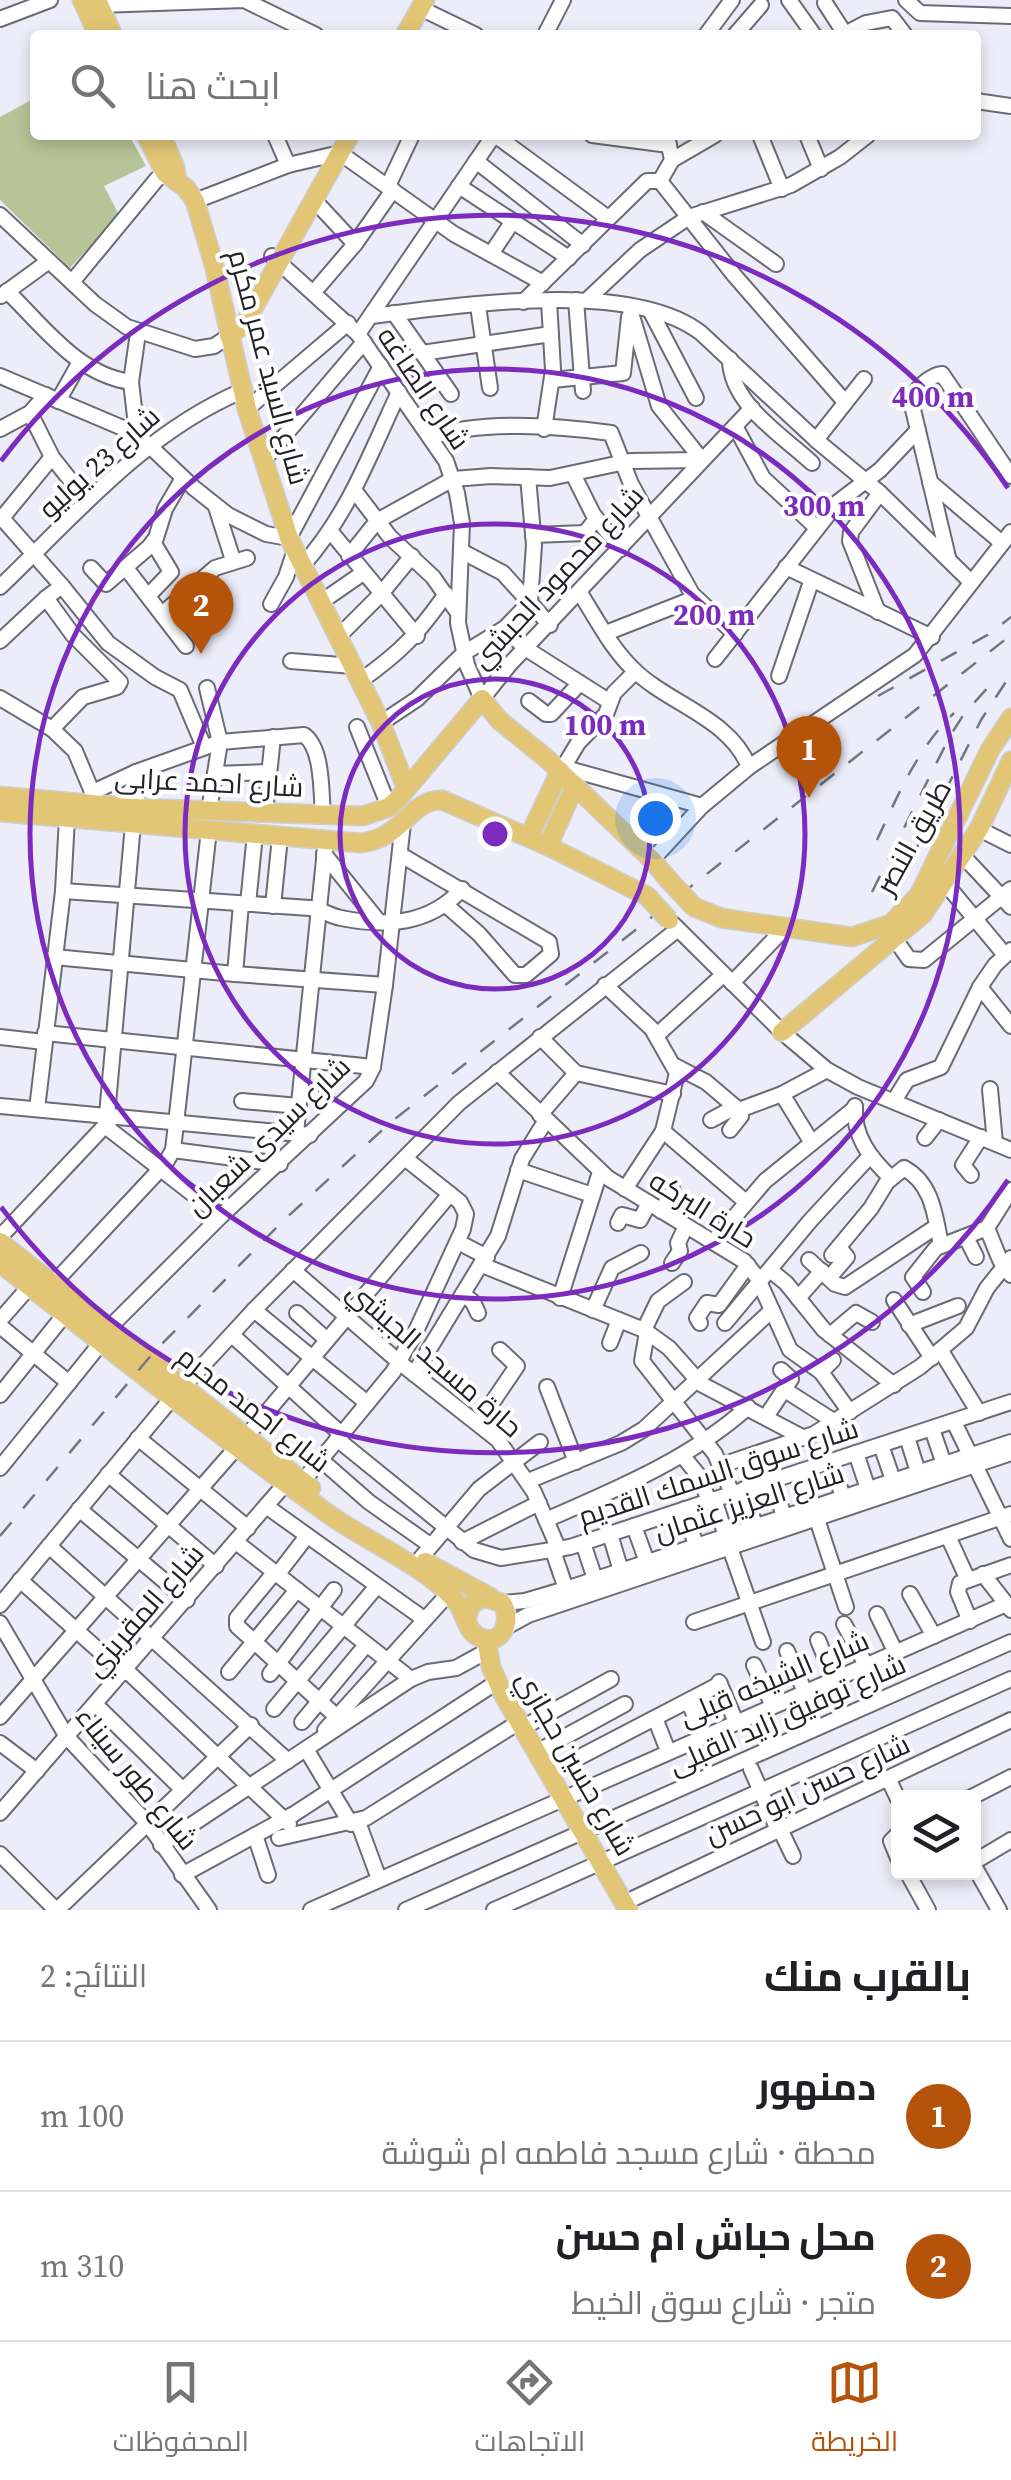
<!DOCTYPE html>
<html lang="ar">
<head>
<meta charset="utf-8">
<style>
  body { margin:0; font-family:"Source Serif 4",Cairo,serif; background:#f6f6f6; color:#202124; direction:rtl }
  .controls { position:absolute; right:30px; bottom:30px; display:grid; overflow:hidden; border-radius:10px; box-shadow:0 5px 15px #0003 }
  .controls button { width:90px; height:90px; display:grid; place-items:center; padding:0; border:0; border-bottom:2px solid #e0e0e0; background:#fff; color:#202124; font:50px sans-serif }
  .you { position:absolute; left:655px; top:818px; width:35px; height:35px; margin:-25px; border:8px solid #fff; border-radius:50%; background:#1a73e8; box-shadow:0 0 0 15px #1a73e833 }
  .badge { display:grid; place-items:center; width:65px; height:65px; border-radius:50%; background:#b45309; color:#fff; font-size:32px; font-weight:700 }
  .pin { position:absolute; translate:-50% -82px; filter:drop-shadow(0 2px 5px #0008) }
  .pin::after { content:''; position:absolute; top:52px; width:35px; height:30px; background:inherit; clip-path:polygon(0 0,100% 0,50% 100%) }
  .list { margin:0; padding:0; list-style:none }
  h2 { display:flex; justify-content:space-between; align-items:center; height:130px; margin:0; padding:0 40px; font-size:42px }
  h2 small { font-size:32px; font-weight:400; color:#757577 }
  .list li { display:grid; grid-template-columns:65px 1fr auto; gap:30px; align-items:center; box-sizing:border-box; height:150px; padding:0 40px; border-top:2px solid #e0e0e0 }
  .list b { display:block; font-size:38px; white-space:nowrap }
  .list p { margin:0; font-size:32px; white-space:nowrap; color:#757577 }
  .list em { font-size:32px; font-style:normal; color:#757577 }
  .icon { flex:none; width:55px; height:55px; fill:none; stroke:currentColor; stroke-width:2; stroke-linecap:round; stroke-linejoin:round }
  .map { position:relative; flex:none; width:1011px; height:1910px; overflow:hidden; direction:ltr }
  .search { position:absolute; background:#fff; box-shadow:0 5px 15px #0003; left:30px; right:30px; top:30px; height:110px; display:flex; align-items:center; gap:25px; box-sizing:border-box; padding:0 35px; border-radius:10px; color:#757577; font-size:38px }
  .sheet { height:430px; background:#fff }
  nav { display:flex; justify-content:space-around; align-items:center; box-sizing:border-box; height:140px; border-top:2px solid #e0e0e0; background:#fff; font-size:28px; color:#757577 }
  nav a { display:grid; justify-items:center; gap:5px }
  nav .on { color:#b45309 }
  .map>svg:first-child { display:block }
</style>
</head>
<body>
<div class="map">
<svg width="1011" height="1910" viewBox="0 0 1011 1910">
  <rect width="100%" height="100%" fill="#ecedf8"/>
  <!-- green -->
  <path fill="#b5c597" d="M35,98v37h94l17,31 -42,20 15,29 -49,53 -70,-68v-83z"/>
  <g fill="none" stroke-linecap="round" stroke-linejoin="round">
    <!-- minor casing -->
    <g stroke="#6a6b75" stroke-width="18">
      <g id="minor">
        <path d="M789,0l25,35"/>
        <path d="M906,0l14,13 91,3"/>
        <path d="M825,3l20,31"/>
        <path d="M99,5l145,-5 72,35"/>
        <path d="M420,8l56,27"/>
        <path d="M0,19l50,-19"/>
        <path d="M545,35l18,-35"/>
        <path d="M706,35l26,-35"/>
        <path d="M735,35l26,-30"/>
        <path d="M843,35l23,-12 26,-5 13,17"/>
        <path d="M976,101l35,5"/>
        <path d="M275,135l13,30"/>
        <path d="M495,135l113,83"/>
        <path d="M592,135l77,10"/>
        <path d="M760,135l22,54"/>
        <path d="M807,135l14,34"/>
        <path d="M672,160l43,-25"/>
        <path d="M476,161l107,84"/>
        <path d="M660,181l12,-21 -5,-24"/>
        <path d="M388,186l24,-51"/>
        <path d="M459,186l110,72"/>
        <path d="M195,201l93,-36 52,-12 114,81 89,49"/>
        <path d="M315,201l40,43"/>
        <path d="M703,212l73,52"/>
        <path d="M0,215l95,89 32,23 68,22 19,-3 15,-10"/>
        <path d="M491,254l22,-33"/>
        <path d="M272,256l86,78 88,127 11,32 5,30 -4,100 9,42 15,34 28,-35 242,-256"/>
        <path d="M72,282l85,-103 17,-11"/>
        <path d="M7,291c37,36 71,84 124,91"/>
        <path d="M314,292l41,-48 38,-54"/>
        <path d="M1,296l48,-35"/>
        <path d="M576,300l7,91"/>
        <path d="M587,300l53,-50 49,-33 102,-32 49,-28 28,-22"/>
        <path d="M523,302l124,-121h13l74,94 111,127"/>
        <path d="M478,306l12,82"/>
        <path d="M629,306l30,100 43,54"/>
        <path d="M651,312l45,86"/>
        <path d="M394,313l57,81"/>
        <path d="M371,316c86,-10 259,-38 330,17l115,107 64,53 91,89"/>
        <path d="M358,334l136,-199"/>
        <path d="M422,353l129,-19"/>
        <path d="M730,359c0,45 52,76 82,104"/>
        <path d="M0,376l137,58 57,54 34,27 38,19 23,4 92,-172"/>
        <path d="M552,380l71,-7 6,-56"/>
        <path d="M58,401l22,-39"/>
        <path d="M247,409l101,-86"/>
        <path d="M30,413l22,44 23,29"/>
        <path d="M735,426l28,52 54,50"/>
        <path d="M0,429l30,-16 16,-18"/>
        <path d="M544,429l9,-59 -4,-69"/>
        <path d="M137,434l-6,-52 7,-49"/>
        <path d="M431,437c50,-17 128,-11 180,-4l20,51 61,110 43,40"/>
        <path d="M816,440l48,-61"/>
        <path d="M263,461l101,-119"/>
        <path d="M573,474l20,40 28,35"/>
        <path d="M930,482l72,61"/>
        <path d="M354,490l36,47 43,40 23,33"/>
        <path d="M216,507l17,53"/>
        <path d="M0,516l62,70 -16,12 27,37 47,47 -3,5 -34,10 -31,32 -52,-31"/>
        <path d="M2,518l50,-61"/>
        <path d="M331,532l86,104"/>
        <path d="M533,535l52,-2 11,-14"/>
        <path d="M463,552l40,21 47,52"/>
        <path d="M349,556l28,-35 76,-42 38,-3 59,2 80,-17 72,-1"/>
        <path d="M948,557l-37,-156c3,-11 19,-26 31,-27l69,102"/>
        <path d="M303,565c46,-52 67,-111 96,-173"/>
        <path d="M786,567l146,70"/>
        <path d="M91,568l15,16 43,-37 7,-9 9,-29 18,-31"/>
        <path d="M126,568l60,78"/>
        <path d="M62,586l46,57 47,34 25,13 24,57"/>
        <path d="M0,587c75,-72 145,-155 242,-196"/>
        <path d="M580,593c16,25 31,55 53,76 35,35 97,49 116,98"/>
        <path d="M148,596l23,-24 -18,-30"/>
        <path d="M321,602l42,-29"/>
        <path d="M271,604l15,-27 9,-27"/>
        <path d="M878,612l-28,-71 1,-9 29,-39"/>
        <path d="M162,614l53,-46 32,-10"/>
        <path d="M505,628l20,20 85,54"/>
        <path d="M606,633l89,-35"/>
        <path d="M338,637l42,-42 32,-39"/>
        <path d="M0,641l46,-43"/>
        <path d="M715,659l123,-157 42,-32 38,-40"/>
        <path d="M291,661l62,5"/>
        <path d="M779,676l32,-94"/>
        <path d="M360,681c41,-29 57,-46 86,-87"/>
        <path d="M207,688l13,54 -11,69"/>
        <path d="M529,701l17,13h5l29,-31"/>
        <path d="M381,723l36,-24 47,-46 41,-25 25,-26 4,-57 -6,-68"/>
        <path d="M357,727l32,80"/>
        <path d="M52,729l23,22 20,48"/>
        <path d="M558,766l144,40"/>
        <path d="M563,768l15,-25 28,-29 8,-21 21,-21"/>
        <path d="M136,772l1,36"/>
        <path d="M215,774l53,-2"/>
        <path d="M93,792l43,-20 84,-30 84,-7c19,13 17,58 19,80"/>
        <path d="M265,813l8,-76"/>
        <path d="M979,829l32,16"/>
        <path d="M324,854l55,68"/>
        <path d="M401,855l148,87 2,12 -25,21h-11l-36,-41 -33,-29"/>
        <path d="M963,856l48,51"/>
        <path d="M652,860l50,-54 47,-39 166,-112 96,-123"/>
        <path d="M946,884l59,71"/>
        <path d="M63,891l247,17c11,1 20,8 31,10 45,9 88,7 121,-29"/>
        <path d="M248,904l7,-70"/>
        <path d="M273,906l7,-69"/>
        <path d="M673,924l109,108 45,38 31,17 153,63"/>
        <path d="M895,939l14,20 15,1 87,-71"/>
        <path d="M54,957l181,17 150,11"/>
        <path d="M235,974l6,-70"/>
        <path d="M732,983l55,-57"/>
        <path d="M605,985l47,44 25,44 -14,58 -38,58"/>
        <path d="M980,987l31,39"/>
        <path d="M45,1033l328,34"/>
        <path d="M657,1035l66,-60"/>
        <path d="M0,1037l44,5"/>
        <path d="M540,1037l36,36 97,21"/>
        <path d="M675,1066l31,16 33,28 2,6 -11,14"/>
        <path d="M497,1072l111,106 136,83 13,16 33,73 31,22 29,40"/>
        <path d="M990,1089l5,54"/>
        <path d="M782,1094l30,49"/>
        <path d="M242,1101l57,5"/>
        <path d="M894,1101l13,-21 34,-13 39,-80 15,-22 16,-15"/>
        <path d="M0,1106l310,29"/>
        <path d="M855,1106c-2,30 15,52 36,72"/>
        <path d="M37,1109l26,-218 4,-73"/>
        <path d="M739,1110l43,-16 45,-24"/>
        <path d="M107,1115l26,-291"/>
        <path d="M540,1115l36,-42"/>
        <path d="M711,1120l24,-13"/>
        <path d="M105,1126l116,90"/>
        <path d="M663,1131l83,71"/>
        <path d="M296,1133l30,-293"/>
        <path d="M925,1138l14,-18"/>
        <path d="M173,1150l107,14"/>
        <path d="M518,1170l74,25"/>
        <path d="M971,1175l-8,-10 18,-28"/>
        <path d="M661,1211l12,-20"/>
        <path d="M618,1223l4,-8 18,5 9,-17"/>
        <path d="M987,1228l13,32 11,15"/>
        <path d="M0,1237l114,-121"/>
        <path d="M966,1237l10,20"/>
        <path d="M458,1242l29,15"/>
        <path d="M713,1242l52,-61 90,-73"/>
        <path d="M832,1255l39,-47 16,-26 17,-14c29,16 31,48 37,77"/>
        <path d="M809,1260l26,24 10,3 92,-61"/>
        <path d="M672,1263l8,-12 -2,-8 8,-17"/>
        <path d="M482,1265l162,65 25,18 32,36 103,54"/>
        <path d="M293,1270l106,92 99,78 36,52 25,58"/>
        <path d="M770,1270l16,13 38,47 70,55"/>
        <path d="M829,1278l18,-21 -8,-10"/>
        <path d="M53,1284l112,-120 8,-14 36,-320"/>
        <path d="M923,1292l-10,-15 23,-29 51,-20 24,-38"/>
        <path d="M463,1294l10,8 5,11"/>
        <path d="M560,1298l40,-126"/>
        <path d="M798,1298l24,-27"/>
        <path d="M894,1300l38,58"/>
        <path d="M254,1310l113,93"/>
        <path d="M593,1310l19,-42 29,-15"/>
        <path d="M297,1313l30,27"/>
        <path d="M0,1320l30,-34"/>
        <path d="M700,1323l-3,-5 10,-15 12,2 29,-40"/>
        <path d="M725,1323l85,-102 60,-65"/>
        <path d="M909,1325l49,-19"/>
        <path d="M0,1326l69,57"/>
        <path d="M108,1329l113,-113 145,-135 7,-14 12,-82 18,-162"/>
        <path d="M644,1330l14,-29 26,-19"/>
        <path d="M647,1332l-5,29 73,93 17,39"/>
        <path d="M232,1335l109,99"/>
        <path d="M830,1335l26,-22 16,9"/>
        <path d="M610,1343l9,-23"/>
        <path d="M941,1351l38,62"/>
        <path d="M821,1372l12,-12"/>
        <path d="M414,1374l84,-138 24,-77 24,-39"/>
        <path d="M547,1387l29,75"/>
        <path d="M182,1388l72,-78 205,-207 219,-174"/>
        <path d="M785,1390l50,32"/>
        <path d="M0,1395l65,-81"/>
        <path d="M766,1417l25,-38 -10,-9"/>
        <path d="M479,1422l38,-56 -17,-16"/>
        <path d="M954,1422l57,117"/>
        <path d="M932,1429l12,35"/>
        <path d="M246,1437l204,-243"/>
        <path d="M907,1437l11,35"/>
        <path d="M138,1438l110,90"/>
        <path d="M337,1439l137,111 27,8 69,-11 441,-145"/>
        <path d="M881,1445l12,35"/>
        <path d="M856,1453l12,36"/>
        <path d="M682,1455l17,21 10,25"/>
        <path d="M320,1459l49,43 61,43"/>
        <path d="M831,1461l12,36"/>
        <path d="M722,1465l92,-31 106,-67 46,-39 21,-40 24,-30"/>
        <path d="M0,1468l101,-125"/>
        <path d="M801,1471l45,136"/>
        <path d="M108,1474l108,92"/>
        <path d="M773,1480l11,37"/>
        <path d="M528,1481l93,-38 23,-14 128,-119"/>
        <path d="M299,1486l94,-114 23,-41 47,-102 3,-15 -6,-12 -54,-43"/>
        <path d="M744,1489l11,37"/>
        <path d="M714,1499l12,37"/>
        <path d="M266,1506l158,113"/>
        <path d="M79,1509l108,91"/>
        <path d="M685,1509l11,37"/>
        <path d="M546,1520c71,-31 144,-61 202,-113"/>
        <path d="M634,1526l13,36"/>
        <path d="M610,1534l11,37"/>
        <path d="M948,1536l20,44"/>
        <path d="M236,1542l175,137"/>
        <path d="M462,1542l77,-39"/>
        <path d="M583,1543l12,36"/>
        <path d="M49,1546l239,215"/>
        <path d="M730,1548l33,94"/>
        <path d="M553,1551l13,38"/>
        <path d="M420,1559l59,-70 61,-47"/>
        <path d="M274,1573l-37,45v8l100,91"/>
        <path d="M983,1574l28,36"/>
        <path d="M277,1575l30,-39"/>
        <path d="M20,1580l104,93"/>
        <path d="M910,1594l24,42"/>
        <path d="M502,1603l23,-2 41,-12 445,-147"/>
        <path d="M0,1605l172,-207"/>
        <path d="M877,1614l19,39"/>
        <path d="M970,1621l-12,-29 2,-9 51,-18"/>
        <path d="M694,1622l317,-108"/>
        <path d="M0,1623l67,114 81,87 61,86"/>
        <path d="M844,1624l22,41"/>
        <path d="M506,1627l22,-12 483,-162"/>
        <path d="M818,1640l16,39"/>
        <path d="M787,1651l18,41"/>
        <path d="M754,1665l19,41"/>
        <path d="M126,1670l163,154"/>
        <path d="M229,1672l68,-82"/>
        <path d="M270,1674l64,-84"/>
        <path d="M719,1682l17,40"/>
        <path d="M688,1701l16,35"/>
        <path d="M96,1705l87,85"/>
        <path d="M274,1709l103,-123"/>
        <path d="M0,1717l236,-269"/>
        <path d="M655,1718l13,33"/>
        <path d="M302,1722l64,-77"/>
        <path d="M522,1728l89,-49"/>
        <path d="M325,1730l124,-137"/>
        <path d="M0,1743l37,28"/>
        <path d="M306,1749l45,75"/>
        <path d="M537,1752l88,-48"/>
        <path d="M751,1769l27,61"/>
        <path d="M549,1773l171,-89"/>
        <path d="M888,1778l10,21"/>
        <path d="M970,1798l41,-21"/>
        <path d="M0,1813l285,-329"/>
        <path d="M747,1819l21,-10"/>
        <path d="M358,1822l21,57"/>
        <path d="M780,1829l13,27"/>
        <path d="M898,1834l-7,7 7,17"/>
        <path d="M255,1835l13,40"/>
        <path d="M279,1838l87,-20 153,-96"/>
        <path d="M161,1845l250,-166 17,-7 28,-4 31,-17"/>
        <path d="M0,1854l56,56"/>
        <path d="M974,1862l37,-22"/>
        <path d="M974,1866l25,44"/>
        <path d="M907,1872l21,38"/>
        <path d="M182,1875l112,-61 203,-132"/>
        <path d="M624,1903l387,-183"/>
        <path d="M57,1910l194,-185"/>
        <path d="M311,1910l695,-306"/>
        <path d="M406,1910l605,-268"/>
        <path d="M494,1910l517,-231"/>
      </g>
    </g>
    <!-- major casing -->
    <g stroke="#cececf" stroke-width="21">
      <g id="major">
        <path d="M82,0l16,35"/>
        <path d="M97,0l16,35"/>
        <path d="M405,35l20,-35"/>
        <path d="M146,135l19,38 21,15 9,13 19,64 33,144 42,129 92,185 25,65"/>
        <path d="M161,135l14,32 2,15"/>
        <path d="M229,336l16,-13 105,-188"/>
        <path d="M0,796l137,12 226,8 26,-9 9,-8 84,-100 17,21 48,39 105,101 15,18"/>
        <path d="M0,812l361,31c43,-5 49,-44 81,-43l106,46 99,50"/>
        <path d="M529,837l31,-66"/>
        <path d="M548,846l27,-61"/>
        <path d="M694,907l27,11 131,19 39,-13 28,-29 71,-145 21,-32"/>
        <path d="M782,1032l141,-118 56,-85 32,-68"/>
        <path d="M0,1242l311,246"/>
        <path d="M0,1263c108,85 215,170 327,250 37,27 105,56 131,91 7,10 8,25 19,32 23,14 37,-15 25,-33l-19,-6 -12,8 -5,14"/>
        <path d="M425,1562l65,35"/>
        <path d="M486,1639l5,28 13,29 124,214"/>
      </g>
    </g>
    <!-- minor -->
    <use href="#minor" stroke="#fff" stroke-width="14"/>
    <!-- major -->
    <use href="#major" stroke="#e2c676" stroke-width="18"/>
    <!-- rail -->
    <g stroke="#75767d" stroke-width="2.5" stroke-dasharray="18 18" stroke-linecap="butt">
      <path d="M878,696l111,-62 22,-17"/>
      <path d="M877,840c21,-45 40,-91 77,-127"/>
      <path d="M896,889l85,-169 30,-46"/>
      <path d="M872,892l78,-156 14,-22 27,-30"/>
      <path d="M0,1536l153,-183 131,-133 107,-98 620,-487"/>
    </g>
    <!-- major-bridge casing -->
    <g stroke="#cececf" stroke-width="21" stroke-linecap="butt">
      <g id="major-bridge">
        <path d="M667,878l27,29"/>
        <path d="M647,896l22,24"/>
      </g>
    </g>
    <!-- major-bridge -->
    <use href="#major-bridge" stroke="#e2c676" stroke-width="18"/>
  </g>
  <!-- distance rings -->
  <g fill="none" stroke="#7b2cbf" stroke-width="5">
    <circle cx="495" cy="834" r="155"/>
    <circle cx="495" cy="834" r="310"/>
    <circle cx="495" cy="834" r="465"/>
    <path d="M1008 1180A619 619 0 0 1 1 1207M1 461A619 619 0 0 1 1008 488"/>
  </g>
  <g text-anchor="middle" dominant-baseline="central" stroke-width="8" stroke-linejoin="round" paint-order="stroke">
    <!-- street labels -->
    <g font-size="28" fill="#222226" stroke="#fff">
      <text transform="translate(269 367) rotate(75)">شارع السيد عمر مكرم</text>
      <text transform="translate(424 388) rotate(56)">شارع الصاغه</text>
      <text transform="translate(99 462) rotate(-42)">شارع 23 يوليو</text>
      <text transform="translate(557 577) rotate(-47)">شارع محمود الحبشي</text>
      <text transform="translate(209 782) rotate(3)">شارع احمد عرابى</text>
      <text transform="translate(913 837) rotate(-61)">طريق النصر</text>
      <text transform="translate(268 1136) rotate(-44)">شارع سيدى شعبان</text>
      <text transform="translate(703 1209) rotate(32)">حارة البركه</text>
      <text transform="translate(435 1359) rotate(41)">حارة مسجد الجيشي</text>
      <text transform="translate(254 1409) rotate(38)">شارع احمد محرم</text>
      <text transform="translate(718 1472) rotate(-18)">شارع سوق السمك القديم</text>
      <text transform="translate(749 1502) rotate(-18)">شارع العزيز عثمان</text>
      <text transform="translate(144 1610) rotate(-49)">شارع المقريزي</text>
      <text transform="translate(774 1678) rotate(-23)">شارع الشيخه قبلى</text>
      <text transform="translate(787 1714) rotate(-24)">شارع توفيق زايد القبلى</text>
      <text transform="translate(576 1763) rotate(60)">شارع حسين حجازي</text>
      <text transform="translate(137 1778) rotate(51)">شارع طور سيناء</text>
      <text transform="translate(807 1789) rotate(-25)">شارع حسن ابو حسن</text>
    </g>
  </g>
  <circle cx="495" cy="834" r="15" fill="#7b2cbf" stroke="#fff" stroke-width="5"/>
  <g font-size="30" text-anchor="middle" font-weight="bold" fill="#7b2cbf" stroke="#fff" stroke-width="8" stroke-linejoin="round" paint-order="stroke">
    <text x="933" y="407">400 m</text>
    <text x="824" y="516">300 m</text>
    <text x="714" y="625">200 m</text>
    <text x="605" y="735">100 m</text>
  </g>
</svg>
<div class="controls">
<button><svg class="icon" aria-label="layers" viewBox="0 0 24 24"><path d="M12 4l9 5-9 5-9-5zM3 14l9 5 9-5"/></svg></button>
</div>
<div class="you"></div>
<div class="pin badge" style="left:809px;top:798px">1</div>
<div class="pin badge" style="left:201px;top:654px">2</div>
<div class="search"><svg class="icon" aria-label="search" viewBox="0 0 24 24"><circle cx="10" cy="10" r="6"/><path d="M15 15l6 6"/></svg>ابحث هنا</div>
</div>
<section class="sheet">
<h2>بالقرب منك<small>النتائج: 2</small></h2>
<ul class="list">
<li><span class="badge">1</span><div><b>دمنهور</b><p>محطة · شارع مسجد فاطمه ام شوشة</p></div><em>100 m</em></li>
<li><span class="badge">2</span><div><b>محل حباش ام حسن</b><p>متجر · شارع سوق الخيط</p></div><em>310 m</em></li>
</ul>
</section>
<nav>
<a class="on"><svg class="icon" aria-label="map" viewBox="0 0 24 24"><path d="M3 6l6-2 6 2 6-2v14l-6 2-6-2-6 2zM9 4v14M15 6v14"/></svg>الخريطة</a>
<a><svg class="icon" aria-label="directions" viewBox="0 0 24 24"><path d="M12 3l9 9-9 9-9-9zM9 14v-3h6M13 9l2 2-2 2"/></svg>الاتجاهات</a>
<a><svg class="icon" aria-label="saved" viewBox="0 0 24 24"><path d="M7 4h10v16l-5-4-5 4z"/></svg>المحفوظات</a>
</nav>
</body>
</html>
